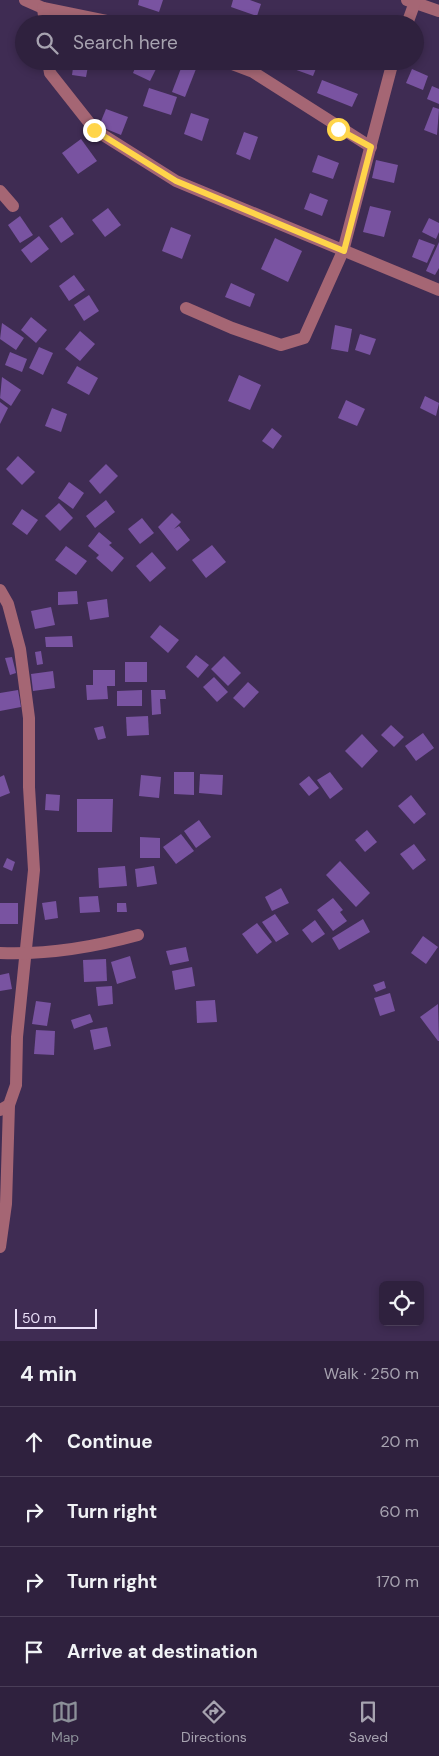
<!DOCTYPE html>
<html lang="en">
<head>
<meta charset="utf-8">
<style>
  body { margin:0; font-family:"DM Sans",sans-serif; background:#3b2e49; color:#f1f3f6 }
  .controls { position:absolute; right:15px; bottom:15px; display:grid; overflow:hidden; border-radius:8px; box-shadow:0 2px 8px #0003 }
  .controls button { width:45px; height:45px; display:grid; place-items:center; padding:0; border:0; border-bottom:1px solid #4a3e58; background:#2f213e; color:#f1f3f6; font:25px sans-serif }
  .scale { position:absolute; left:15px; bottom:12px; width:82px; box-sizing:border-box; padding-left:5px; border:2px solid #eadff8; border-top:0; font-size:14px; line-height:18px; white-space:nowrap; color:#eadff8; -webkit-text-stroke:4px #3f2c53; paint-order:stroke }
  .stop { position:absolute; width:15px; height:15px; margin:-11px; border:4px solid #ffd54a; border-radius:50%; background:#fff }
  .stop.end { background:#ffd54a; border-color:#fff; box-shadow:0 1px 5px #0008 }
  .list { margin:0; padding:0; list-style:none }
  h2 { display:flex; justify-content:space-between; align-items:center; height:65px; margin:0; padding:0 20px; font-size:21px }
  h2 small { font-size:16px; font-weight:400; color:#a7a3b0 }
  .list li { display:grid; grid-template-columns:32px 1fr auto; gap:15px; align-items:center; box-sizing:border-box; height:70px; padding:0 20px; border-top:1px solid #4a3e58 }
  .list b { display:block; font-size:19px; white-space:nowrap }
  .list em { font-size:16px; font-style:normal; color:#a7a3b0 }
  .icon { flex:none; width:28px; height:28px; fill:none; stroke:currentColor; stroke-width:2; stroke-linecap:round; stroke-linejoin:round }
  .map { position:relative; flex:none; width:439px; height:1341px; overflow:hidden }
  .search { position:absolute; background:#2f213e; box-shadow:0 2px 8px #0003; left:15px; right:15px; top:15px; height:55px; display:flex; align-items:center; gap:12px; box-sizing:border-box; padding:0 18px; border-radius:28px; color:#a7a3b0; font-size:19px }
  .sheet { height:345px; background:#2f213e }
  nav { display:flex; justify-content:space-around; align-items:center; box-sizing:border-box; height:70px; border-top:1px solid #4a3e58; background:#2f213e; font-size:14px; color:#a7a3b0 }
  nav a { display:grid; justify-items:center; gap:2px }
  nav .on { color:#8c9099 }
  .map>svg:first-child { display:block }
</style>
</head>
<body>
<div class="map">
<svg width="439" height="1341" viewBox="0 0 439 1341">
  <rect width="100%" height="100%" fill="#3f2c53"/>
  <!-- building -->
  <g fill="#7953a1">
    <path d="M139,0h24l-4,12 -21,-7z"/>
    <path d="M233,0h17l11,4 -4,12 -26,-9z"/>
    <path d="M51,61h19l-1,7 -19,-4z"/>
    <path d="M74,61h15l-3,16 -14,-2z"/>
    <path d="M138,61h22l-10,20 -17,-8z"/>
    <path d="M293,61h26l-6,15 -22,-8z"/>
    <path d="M183,63l13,6 -11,28 -13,-5z"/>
    <path d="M412,69l16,7 -5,14 -17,-7z"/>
    <path d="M322,80l36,14 -6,13 -35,-14z"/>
    <path d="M432,86l7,3v15l-12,-5z"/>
    <path d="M149,88l28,9 -6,18 -28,-9z"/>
    <path d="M433,107l6,2 -2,26 -13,-5z"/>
    <path d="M106,109l22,8 -7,18 -22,-9z"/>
    <path d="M191,113l18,6 -7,22 -18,-7z"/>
    <path d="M244,132l14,5 -8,23 -14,-6z"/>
    <path d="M81,139l16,22 -19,13 -16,-21z"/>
    <path d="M318,155l21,8 -6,16 -21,-7z"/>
    <path d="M376,160l22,5 -4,18 -22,-5z"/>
    <path d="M310,193l18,7 -6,16 -18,-7z"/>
    <path d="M370,206l21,5 -7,26 -21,-5z"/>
    <path d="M108,208l13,17 -16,12 -13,-17z"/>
    <path d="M20,216l13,19 -13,8 -12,-18z"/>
    <path d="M62,217l12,17 -13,9 -12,-17z"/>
    <path d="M429,218l10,5v9l-3,7 -14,-7z"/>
    <path d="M171,227l20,8 -9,24 -20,-8z"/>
    <path d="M39,236l10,13 -18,14 -10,-13z"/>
    <path d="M275,238l27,13 -14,31 -27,-13z"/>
    <path d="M419,239l16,6 -8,18 -15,-6z"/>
    <path d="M439,242v26l-4,7 -9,-4z"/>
    <path d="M74,275l11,15 -16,11 -10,-15z"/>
    <path d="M231,283l24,11 -5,13 -25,-10z"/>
    <path d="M89,295l10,16 -15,10 -10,-16z"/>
    <path d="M31,317l16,13 -11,13 -15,-13z"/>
    <path d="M2,323l22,15 -8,12 -16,-11z"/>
    <path d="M335,325l17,4 -4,23 -17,-3z"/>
    <path d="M80,331l15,13 -15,17 -15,-12z"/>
    <path d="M360,334l16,5 -6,16 -15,-5z"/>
    <path d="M39,347l14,6 -10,22 -14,-7z"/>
    <path d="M10,352l17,7 -5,13 -17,-7z"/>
    <path d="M77,366l21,12 -9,17 -22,-12z"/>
    <path d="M239,375l22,10 -11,25 -22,-9z"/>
    <path d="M2,377l19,13 -10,16 -11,-8z"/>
    <path d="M425,396l14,7 -3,13 -16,-8z"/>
    <path d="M346,400l19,9 -8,17 -19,-8z"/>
    <path d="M0,402l8,6 -8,16z"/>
    <path d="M52,408l15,6 -6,18 -16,-6z"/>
    <path d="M272,428l10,8 -9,13 -11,-8z"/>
    <path d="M18,456l17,16 -13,13 -16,-16z"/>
    <path d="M106,464l12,12 -18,18 -11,-13z"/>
    <path d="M69,482l15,11 -11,16 -15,-11z"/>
    <path d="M106,500l9,12 -20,16 -9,-12z"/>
    <path d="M59,503l14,15 -13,13 -15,-15z"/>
    <path d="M22,509l16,11 -11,15 -15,-11z"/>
    <path d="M172,513l9,9 -7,7 5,-3 11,14 -13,11 -19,-24z"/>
    <path d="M142,518l12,15 -14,11 -12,-15z"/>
    <path d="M99,532l13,11 -3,2 15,13 -12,14 -16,-14 3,-3 -11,-9z"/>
    <path d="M212,545l14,17 -20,16 -14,-18z"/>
    <path d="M66,546l21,15 -11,14 -21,-15z"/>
    <path d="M152,552l14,16 -16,14 -14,-16z"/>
    <path d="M77,591l1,13 -20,1v-13z"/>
    <path d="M107,599l2,18 -19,3 -3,-18z"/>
    <path d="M51,607l4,18 -20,4 -4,-18z"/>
    <path d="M160,625l19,15 -11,13 -18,-16z"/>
    <path d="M72,636l1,11h-27l-1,-10z"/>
    <path d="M41,651l2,13 -6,1 -2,-13z"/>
    <path d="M196,655l13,10 -11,13 -12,-11z"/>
    <path d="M224,656l17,17 -13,13 -17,-17z"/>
    <path d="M12,657l4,16 -6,2 -5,-17z"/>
    <rect x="125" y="662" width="22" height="20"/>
    <path d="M93,670h22v16h-8l1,13 -21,1 -1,-15h7z"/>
    <path d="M53,671l2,17 -22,3 -2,-17z"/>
    <path d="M214,677l14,15 -11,10 -14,-15z"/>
    <path d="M248,682l11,10 -15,16 -11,-10z"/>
    <path d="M18,690l3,17 -21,4v-18z"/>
    <path d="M142,690v16h-25v-15z"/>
    <path d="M151,690h14l1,9h-6l1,15 -9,1z"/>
    <path d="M148,716l1,19 -22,1 -1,-19z"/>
    <path d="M391,725l13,12 -10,10 -13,-12z"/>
    <path d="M103,726l3,12 -8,2 -4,-12z"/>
    <path d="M423,733l11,15 -18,13 -11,-15z"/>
    <path d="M362,734l16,17 -16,17 -17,-17z"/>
    <path d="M174,772h20v23l-20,-1z"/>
    <path d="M330,772l13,17 -13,10 -13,-19z"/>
    <path d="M200,774l23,1 -1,20 -23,-2z"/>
    <path d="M4,775l6,18 -10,4v-20z"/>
    <path d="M141,775l20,2 -2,21 -20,-2z"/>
    <path d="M309,776l10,12 -10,8 -10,-12z"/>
    <path d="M46,794l14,1 -1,16 -14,-1z"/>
    <path d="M411,795l15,19 -12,10 -16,-18z"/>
    <path d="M77,799h36l-1,33h-35z"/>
    <path d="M199,820l12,17 -15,11 -12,-17z"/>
    <path d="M367,830l10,12 -12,10 -10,-12z"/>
    <path d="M181,834l13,17 -18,13 -13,-17z"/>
    <path d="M140,837l20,1v20h-20z"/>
    <path d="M414,844l12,16 -13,10 -13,-16z"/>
    <path d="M7,858l8,4 -3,9 -9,-4z"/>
    <path d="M340,861l30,32 -14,14 -30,-32z"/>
    <path d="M125,866l2,20 -28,2 -1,-20z"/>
    <path d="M154,866l3,18 -20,3 -2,-18z"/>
    <path d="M281,888l8,15 -17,8 -7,-14z"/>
    <path d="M98,896l2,16 -20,1 -1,-16z"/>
    <path d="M333,898l10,12 -3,2 7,9 -14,10 -16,-21z"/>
    <path d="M56,901l2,17 -13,2 -3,-17z"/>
    <rect x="0" y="903" width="18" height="21"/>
    <path d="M117,903h9l1,9h-10z"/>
    <path d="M275,914l14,20 -13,8 -14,-20z"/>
    <path d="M363,919l7,13 -31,18 -7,-12z"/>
    <path d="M315,920l10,14 -13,9 -10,-13z"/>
    <path d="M257,923l15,19 -15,12 -15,-20z"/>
    <path d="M423,936l15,11 -12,17 -15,-11z"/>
    <path d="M186,947l3,14 -19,4 -4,-14z"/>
    <path d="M130,956l6,22 -19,6 -6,-22z"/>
    <path d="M106,959l1,22 -23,1 -1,-22z"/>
    <path d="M192,967l3,19 -20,4 -3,-19z"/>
    <path d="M9,973l3,16 -12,2v-16z"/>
    <path d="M384,981l2,7 -10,4 -3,-7z"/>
    <path d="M112,986l1,18 -15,2 -2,-19z"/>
    <path d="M390,993l5,18 -15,5 -6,-18z"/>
    <path d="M215,1000l2,22 -20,1 -1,-22z"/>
    <path d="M36,1001l15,2 -4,23 -15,-2z"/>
    <path d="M438,1004l1,37h-1l-18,-24z"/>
    <path d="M90,1014l3,8 -19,7 -3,-9z"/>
    <path d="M107,1027l4,19 -17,4 -4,-20z"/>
    <path d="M36,1030l19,1 -1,24 -20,-1z"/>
  </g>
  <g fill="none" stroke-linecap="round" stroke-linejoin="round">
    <!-- minor -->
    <g stroke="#a56674" stroke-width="12">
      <path d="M25,0l18,8 78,16"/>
      <path d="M407,0l32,11"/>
      <path d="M43,8l2,16"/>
      <path d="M407,24l8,-22"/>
      <path d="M48,61l2,12 45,57 81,51 263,109"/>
      <path d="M224,61l29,11 118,75"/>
      <path d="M0,191l13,15"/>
      <path d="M186,308l46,20 49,17 23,-7 39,-87 50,-190"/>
      <path d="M0,590l8,14 12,45 9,69v69l5,83 -17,167 -1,48 -7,20 -9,5"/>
      <path d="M0,953c47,2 94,-6 138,-18"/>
      <path d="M0,1247l6,-43 3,-99"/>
    </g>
  </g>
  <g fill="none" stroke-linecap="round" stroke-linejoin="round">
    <!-- route -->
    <path stroke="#ffd54a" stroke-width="6" d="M94,130l82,51 168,70 27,-104 -33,-18"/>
  </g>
</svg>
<div class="controls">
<button><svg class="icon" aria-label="locate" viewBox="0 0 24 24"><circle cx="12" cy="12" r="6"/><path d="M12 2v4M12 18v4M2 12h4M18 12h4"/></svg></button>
</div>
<div class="scale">50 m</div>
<div class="stop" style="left:338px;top:129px"></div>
<div class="stop end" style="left:94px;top:130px"></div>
<div class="search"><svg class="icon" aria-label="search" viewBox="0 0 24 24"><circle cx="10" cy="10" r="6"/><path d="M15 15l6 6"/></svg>Search here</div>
</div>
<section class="sheet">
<h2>4 min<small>Walk · 250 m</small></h2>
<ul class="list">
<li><svg class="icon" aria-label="ahead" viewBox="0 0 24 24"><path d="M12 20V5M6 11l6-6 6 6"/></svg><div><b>Continue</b></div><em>20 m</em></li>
<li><svg class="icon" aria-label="right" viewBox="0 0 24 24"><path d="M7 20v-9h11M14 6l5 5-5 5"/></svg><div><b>Turn right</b></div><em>60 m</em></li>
<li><svg class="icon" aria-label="right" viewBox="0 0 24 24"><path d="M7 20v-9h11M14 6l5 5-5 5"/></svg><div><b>Turn right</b></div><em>170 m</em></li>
<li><svg class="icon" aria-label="arrive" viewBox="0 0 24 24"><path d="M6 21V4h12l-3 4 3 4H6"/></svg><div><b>Arrive at destination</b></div></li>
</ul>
</section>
<nav>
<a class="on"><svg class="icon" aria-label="map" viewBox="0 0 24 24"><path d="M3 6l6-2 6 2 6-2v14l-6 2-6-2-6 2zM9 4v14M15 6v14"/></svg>Map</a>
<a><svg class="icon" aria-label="directions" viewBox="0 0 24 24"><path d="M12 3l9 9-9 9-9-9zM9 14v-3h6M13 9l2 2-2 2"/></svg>Directions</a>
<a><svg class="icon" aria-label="saved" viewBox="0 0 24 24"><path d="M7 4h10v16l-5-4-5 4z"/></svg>Saved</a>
</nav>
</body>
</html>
